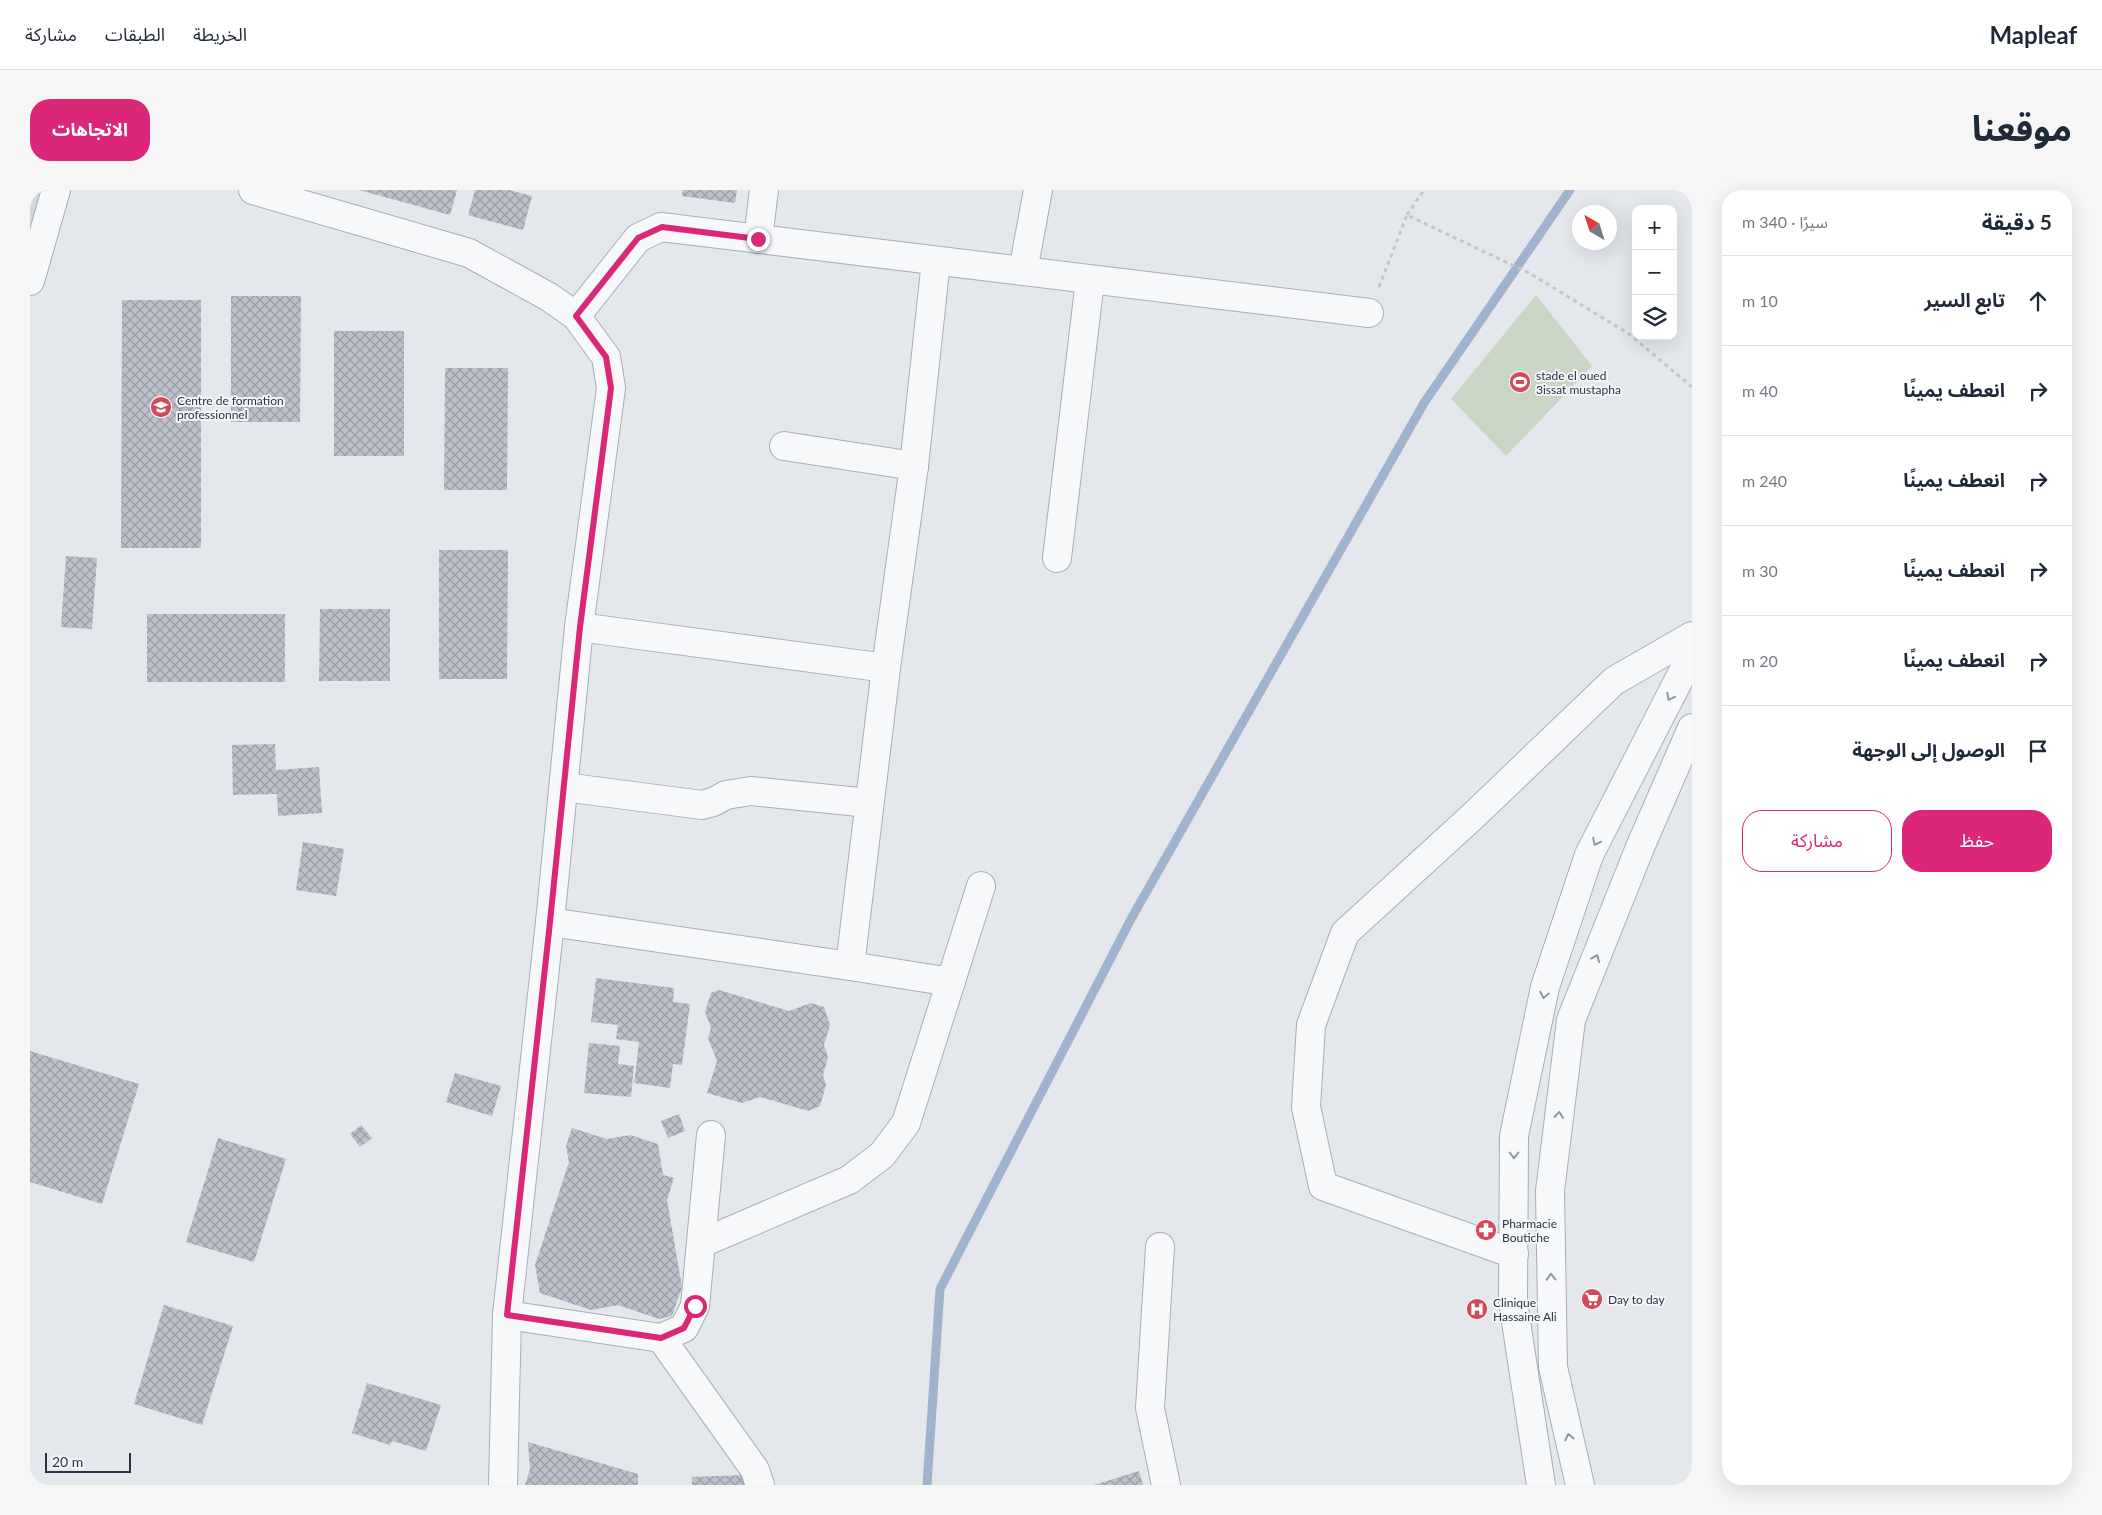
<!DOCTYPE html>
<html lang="ar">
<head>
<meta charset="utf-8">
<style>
  body { margin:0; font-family:Lato,"Noto Sans Arabic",sans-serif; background:#f6f6f7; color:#1f2937; direction:rtl }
  .controls { position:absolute; right:15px; top:15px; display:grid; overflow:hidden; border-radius:10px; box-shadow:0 5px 20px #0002 }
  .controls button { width:45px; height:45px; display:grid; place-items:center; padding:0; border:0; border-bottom:1px solid #e0e1e3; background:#fff; color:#1f2937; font:25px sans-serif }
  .compass { position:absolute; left:1542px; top:15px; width:45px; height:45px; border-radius:50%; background:#fff; box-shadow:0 5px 20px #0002; rotate:321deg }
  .scale { position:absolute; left:15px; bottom:12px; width:86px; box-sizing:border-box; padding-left:5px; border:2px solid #2b3445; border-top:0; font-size:14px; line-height:18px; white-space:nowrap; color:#2b3445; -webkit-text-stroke:4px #f4f6f9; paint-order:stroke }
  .stop { position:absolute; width:15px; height:15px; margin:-11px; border:4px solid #db2777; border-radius:50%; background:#fff }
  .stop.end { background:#db2777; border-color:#fff; box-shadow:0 1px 5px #0008 }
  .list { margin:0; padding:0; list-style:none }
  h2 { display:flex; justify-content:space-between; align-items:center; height:65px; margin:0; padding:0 20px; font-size:21px }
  h2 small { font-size:16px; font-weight:400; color:#747a83 }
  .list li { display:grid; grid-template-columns:32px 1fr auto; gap:15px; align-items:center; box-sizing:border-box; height:90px; padding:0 20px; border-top:1px solid #e0e1e3 }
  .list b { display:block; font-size:19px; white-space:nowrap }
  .list em { font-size:16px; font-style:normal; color:#747a83 }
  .actions { display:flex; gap:10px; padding:15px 20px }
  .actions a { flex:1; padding:11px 0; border:1px solid #db2777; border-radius:20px; text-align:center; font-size:18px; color:#db2777 }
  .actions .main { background:#db2777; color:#fff }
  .icon { flex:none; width:28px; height:28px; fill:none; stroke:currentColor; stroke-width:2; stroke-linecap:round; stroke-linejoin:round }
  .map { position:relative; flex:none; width:1662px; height:1295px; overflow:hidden; direction:ltr; border-radius:20px }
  header { display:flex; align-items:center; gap:30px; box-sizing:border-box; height:70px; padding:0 25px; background:#fff; border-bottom:1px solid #e0e1e3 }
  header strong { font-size:24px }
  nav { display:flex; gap:28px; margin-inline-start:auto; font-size:18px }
  .intro { display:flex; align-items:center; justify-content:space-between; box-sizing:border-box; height:120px; padding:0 30px }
  h1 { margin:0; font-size:35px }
  .button { padding:12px 22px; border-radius:20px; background:#db2777; color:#fff; font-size:18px; font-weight:700 }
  main { display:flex; gap:30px; padding:0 30px }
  aside { flex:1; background:#fff; border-radius:20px; box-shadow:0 5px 20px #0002 }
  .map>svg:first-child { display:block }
</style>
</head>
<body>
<header>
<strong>Mapleaf</strong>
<nav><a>الخريطة</a><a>الطبقات</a><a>مشاركة</a></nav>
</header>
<div class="intro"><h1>موقعنا</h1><a class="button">الاتجاهات</a></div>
<main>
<aside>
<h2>5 دقيقة<small>سيرًا · 340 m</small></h2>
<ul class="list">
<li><svg class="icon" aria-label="ahead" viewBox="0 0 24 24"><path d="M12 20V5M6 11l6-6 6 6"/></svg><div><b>تابع السير</b></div><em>10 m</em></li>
<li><svg class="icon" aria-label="right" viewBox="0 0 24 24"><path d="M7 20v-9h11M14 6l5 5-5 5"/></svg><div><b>انعطف يمينًا</b></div><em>40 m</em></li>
<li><svg class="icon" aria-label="right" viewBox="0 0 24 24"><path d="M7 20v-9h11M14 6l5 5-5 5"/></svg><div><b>انعطف يمينًا</b></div><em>240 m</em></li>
<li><svg class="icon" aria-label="right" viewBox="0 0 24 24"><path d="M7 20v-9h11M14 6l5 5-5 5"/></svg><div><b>انعطف يمينًا</b></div><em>30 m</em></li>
<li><svg class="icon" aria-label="right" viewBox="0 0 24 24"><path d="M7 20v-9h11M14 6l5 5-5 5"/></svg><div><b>انعطف يمينًا</b></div><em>20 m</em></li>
<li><svg class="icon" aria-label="arrive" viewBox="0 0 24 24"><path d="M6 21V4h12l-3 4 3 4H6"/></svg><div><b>الوصول إلى الوجهة</b></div></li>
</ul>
<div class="actions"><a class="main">حفظ</a><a>مشاركة</a></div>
</aside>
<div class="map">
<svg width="1662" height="1295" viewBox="0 0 1662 1295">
  <defs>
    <pattern id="building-cross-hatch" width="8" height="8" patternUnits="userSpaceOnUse" patternTransform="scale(1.25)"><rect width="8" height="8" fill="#bbc0ca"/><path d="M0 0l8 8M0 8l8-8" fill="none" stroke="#989da6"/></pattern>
  </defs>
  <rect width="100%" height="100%" fill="#e4e7ec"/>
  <!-- built -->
  <path fill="#d2d6de" d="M0,0h12l-12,39z"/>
  <!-- green -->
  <path fill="#c9d6c5" d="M1506,105l56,71 -86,90 -55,-57z"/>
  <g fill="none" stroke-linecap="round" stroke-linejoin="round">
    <!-- stream -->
    <path stroke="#9fb4cc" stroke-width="9" d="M897,1295l13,-196 191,-370 293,-516 146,-213"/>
  </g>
  <!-- building -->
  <g fill="url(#building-cross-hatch)">
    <path d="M329,0h98l-7,25z"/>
    <path d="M445,0h34l23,6 -9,34 -55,-15z"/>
    <path d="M653,0h54l-2,13 -53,-7z"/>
    <path d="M201,106h70l-1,126h-69z"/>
    <path d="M92,110h79v248h-80z"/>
    <rect x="304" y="141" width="70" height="125"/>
    <path d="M415,178h63l-1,122h-63z"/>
    <path d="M409,360h69l-1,129h-68z"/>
    <path d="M36,366l31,2 -5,71 -31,-2z"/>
    <path d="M290,419h70v72h-71z"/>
    <rect x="117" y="424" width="138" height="68"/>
    <path d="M245,554l1,26 43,-3 3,46 -44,3 -1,-22 -44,1 -1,-50z"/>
    <path d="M273,652l41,7 -8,47 -40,-6z"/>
    <path d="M566,788l78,10 -1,14 17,2 -8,61 -9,-1 -3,24 -36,-5 5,-41 -23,-3 2,-14 -27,-3z"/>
    <path d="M689,800l70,21 22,-8 13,4 6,18 -6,20 4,12 -5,18 3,10 -6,21 -12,5 -48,-14 -18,6 -35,-10 10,-32 -9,-23 3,-10 -6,-16 6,-19z"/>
    <path d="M559,853l31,3 -2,18 16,2 -3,31 -47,-4z"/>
    <path d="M0,861l109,33 -37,120 -72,-22z"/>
    <path d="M425,883l46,13 -9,30 -46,-14z"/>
    <path d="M649,924l6,17 -17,7 -7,-17z"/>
    <path d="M331,935l11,13 -12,9 -10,-13z"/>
    <path d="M542,938l35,11 23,-4 28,9 5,31 11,3 -7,22 15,87 -10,29 -13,3 -41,-14 -27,5 -51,-17 -5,-28 34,-103 -3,-16z"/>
    <path d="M188,948l68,21 -32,103 -68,-20z"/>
    <path d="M134,1115l69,21 -31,99 -68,-21z"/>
    <path d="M337,1193l74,22 -15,46 -34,-10 -2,4 -38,-12z"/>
    <path d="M498,1252l110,32v11h-113l5,-16z"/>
    <path d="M1109,1281l4,14h-49z"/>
    <path d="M715,1285v10h-53v-8z"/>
  </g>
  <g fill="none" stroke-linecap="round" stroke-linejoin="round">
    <!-- minor casing -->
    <g stroke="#a9aeb7" stroke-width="30">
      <g id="minor">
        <path d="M223,0l216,63 80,44 27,19 30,41 5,31 -32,239 -29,295 -43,393 -4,170"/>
        <path d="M728,49l6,-49"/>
        <path d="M993,81l15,-81"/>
        <path d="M546,126l62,-78 23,-11 708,86"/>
        <path d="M754,256l130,20"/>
        <path d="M1027,368l33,-278"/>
        <path d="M549,437l307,41"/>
        <path d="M534,597l138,18 11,-3 13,-7 25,-4 118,12"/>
        <path d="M520,732l300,44 36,-298 28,-202 22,-205"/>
        <path d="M820,776l101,16"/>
        <path d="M672,1053l147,-63 33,-25 24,-32 75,-237"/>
        <path d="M1130,1057l-10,161 16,77"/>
        <path d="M1484,1064l-191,-68 -17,-79 5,-82 34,-92 128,-117 141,-135 78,-45"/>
        <path d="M477,1125l154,23 23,-10 11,-22 16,-171"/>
        <path d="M631,1148l94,132 5,15"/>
        <path d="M1511,1295l-28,-183 1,-166 31,-149 44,-132 103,-201"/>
        <path d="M1550,1295l-27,-118 -3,-176 21,-171 70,-175 51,-117"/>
      </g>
    </g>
    <!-- tertiary casing -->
    <g stroke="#a9aeb7" stroke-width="30">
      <path id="tertiary" d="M0,91l26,-91"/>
    </g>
    <!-- path -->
    <g stroke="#c2c5cb" stroke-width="3" stroke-dasharray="4 4" stroke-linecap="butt">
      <path d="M1377,25l17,-25"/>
      <path d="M1349,97l28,-72 124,59 98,60 63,53"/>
    </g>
    <!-- minor -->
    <use href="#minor" stroke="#f7f8fa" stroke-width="28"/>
    <!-- tertiary -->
    <use href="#tertiary" stroke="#f7f8fa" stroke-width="28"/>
  </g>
  <!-- one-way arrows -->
  <defs><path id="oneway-chevron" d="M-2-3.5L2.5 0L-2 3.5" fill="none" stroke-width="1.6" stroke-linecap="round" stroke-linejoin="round" transform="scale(1.25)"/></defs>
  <g stroke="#9196a0">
    <use href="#oneway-chevron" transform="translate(1640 507) rotate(117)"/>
    <use href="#oneway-chevron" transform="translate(1566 652) rotate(117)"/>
    <use href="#oneway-chevron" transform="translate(1566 768) rotate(-68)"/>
    <use href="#oneway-chevron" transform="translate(1514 805) rotate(102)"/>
    <use href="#oneway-chevron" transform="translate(1529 925) rotate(-83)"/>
    <use href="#oneway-chevron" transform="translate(1484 965) rotate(90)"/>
    <use href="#oneway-chevron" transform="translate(1521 1087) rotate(-91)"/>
    <use href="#oneway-chevron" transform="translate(1539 1247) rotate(-103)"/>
  </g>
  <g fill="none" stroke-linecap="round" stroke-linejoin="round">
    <!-- route -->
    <path stroke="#db2777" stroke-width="6" d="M665,1116l-11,22 -23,10 -154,-23 43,-393 30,-295 31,-239 -5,-31 -30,-41 62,-78 24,-11 96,12"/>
  </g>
  <!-- icons -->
  <defs>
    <g id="stadium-disc" transform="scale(1.125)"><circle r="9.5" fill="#d1495b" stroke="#f4f6f9"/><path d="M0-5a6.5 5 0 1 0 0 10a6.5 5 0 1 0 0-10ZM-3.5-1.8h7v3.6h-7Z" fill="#fff"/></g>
    <g id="university-disc" transform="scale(1.125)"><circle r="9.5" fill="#d1495b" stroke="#f4f6f9"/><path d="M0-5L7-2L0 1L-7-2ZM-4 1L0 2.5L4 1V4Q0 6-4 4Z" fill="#fff"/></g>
    <g id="pharmacy-disc" transform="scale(1.125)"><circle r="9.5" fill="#d1495b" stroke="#f4f6f9"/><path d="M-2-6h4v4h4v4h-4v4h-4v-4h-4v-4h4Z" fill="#fff"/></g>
    <g id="supermarket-disc" transform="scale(1.125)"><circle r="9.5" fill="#d1495b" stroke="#f4f6f9"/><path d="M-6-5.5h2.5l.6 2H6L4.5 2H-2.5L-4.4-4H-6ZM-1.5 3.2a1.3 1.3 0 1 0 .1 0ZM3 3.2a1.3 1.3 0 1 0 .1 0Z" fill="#fff"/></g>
    <g id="hospital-disc" transform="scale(1.125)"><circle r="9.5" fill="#d1495b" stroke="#f4f6f9"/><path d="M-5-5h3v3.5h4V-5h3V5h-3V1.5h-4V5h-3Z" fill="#fff"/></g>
  </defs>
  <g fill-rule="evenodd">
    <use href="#stadium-disc" x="1490" y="192"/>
    <use href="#university-disc" x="131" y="217"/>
    <use href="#pharmacy-disc" x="1456" y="1040"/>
    <use href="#supermarket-disc" x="1562" y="1109"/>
    <use href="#hospital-disc" x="1447" y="1119"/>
  </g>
  <g text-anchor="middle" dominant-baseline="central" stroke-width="4" stroke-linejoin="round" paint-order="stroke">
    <!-- poi labels -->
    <g font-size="12" fill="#2b3445" stroke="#f4f6f9" text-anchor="start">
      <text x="1506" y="185">stade el oued<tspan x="1506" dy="14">3issat mustapha</tspan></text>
      <text x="147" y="210">Centre de formation<tspan x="147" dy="14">professionnel</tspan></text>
      <text x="1472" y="1033">Pharmacie<tspan x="1472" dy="14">Boutiche</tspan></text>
      <text x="1578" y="1109">Day to day</text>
      <text x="1463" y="1112">Clinique<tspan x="1463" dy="14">Hassaine Ali</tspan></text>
    </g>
  </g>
</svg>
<div class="controls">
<button>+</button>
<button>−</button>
<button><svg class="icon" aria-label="layers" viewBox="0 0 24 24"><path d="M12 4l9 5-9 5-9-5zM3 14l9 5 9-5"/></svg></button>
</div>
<svg class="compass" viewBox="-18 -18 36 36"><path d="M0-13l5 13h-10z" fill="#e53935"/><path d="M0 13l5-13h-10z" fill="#747a83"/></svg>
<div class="scale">20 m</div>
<div class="stop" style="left:665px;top:1116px"></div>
<div class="stop end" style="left:728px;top:49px"></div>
</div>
</main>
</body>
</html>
